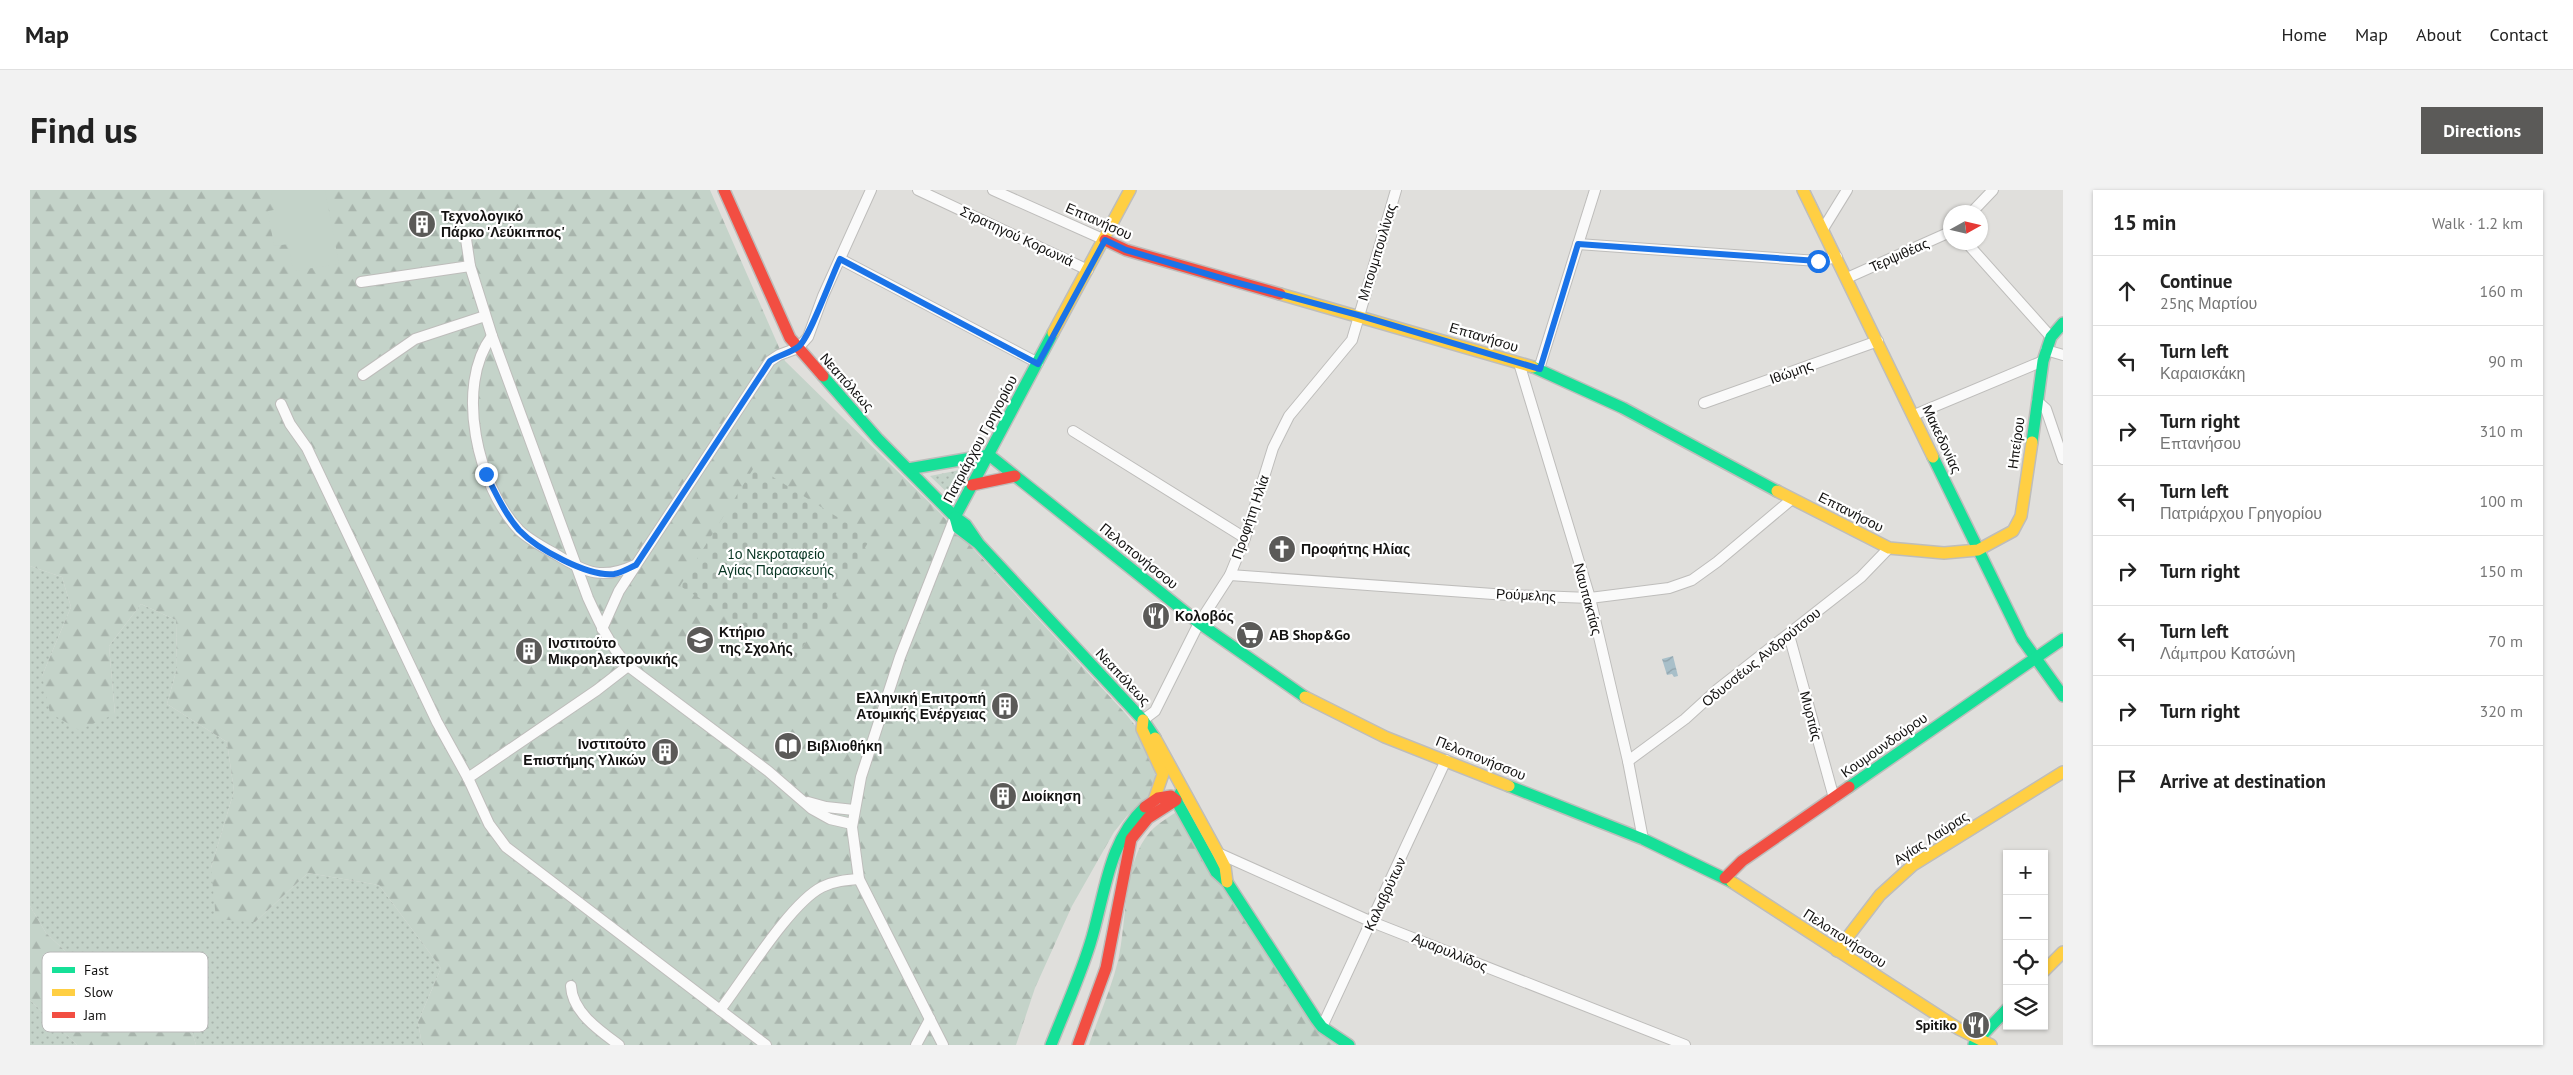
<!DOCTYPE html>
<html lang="en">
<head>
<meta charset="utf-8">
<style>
  body { margin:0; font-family:"PT Sans",sans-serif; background:#f2f2f2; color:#222 }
  .controls { position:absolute; right:15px; bottom:15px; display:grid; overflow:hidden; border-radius:0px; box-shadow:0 1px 4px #0004 }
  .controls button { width:45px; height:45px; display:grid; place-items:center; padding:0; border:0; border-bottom:1px solid #e0e0e0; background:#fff; color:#222; font:25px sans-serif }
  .compass { position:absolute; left:1913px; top:15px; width:45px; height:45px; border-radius:50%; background:#fff; box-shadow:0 1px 4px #0004; rotate:82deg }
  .stop { position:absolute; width:15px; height:15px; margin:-11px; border:4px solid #1a73e8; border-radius:50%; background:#fff }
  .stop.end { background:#1a73e8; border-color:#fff; box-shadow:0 1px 5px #0008 }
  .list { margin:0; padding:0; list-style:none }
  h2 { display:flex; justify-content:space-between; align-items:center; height:65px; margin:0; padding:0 20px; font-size:21px }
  h2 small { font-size:16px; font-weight:400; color:#767676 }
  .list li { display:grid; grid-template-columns:32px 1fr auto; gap:15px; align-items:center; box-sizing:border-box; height:70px; padding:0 20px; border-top:1px solid #e0e0e0 }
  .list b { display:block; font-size:19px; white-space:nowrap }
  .list p { margin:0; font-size:16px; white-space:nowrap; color:#767676 }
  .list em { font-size:16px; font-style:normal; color:#767676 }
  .icon { flex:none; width:28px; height:28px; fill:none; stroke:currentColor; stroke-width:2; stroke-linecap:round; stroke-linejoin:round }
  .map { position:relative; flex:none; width:2033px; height:855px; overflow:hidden; border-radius:0px }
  header { display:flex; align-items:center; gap:30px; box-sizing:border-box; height:70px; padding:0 25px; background:#fff; border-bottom:1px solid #e0e0e0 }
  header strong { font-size:24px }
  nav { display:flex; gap:28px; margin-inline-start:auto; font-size:18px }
  .intro { display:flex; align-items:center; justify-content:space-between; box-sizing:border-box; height:120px; padding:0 30px }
  h1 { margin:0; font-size:35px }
  .button { padding:12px 22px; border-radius:0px; background:#5b5a58; color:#fff; font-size:18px; font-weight:700 }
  main { display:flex; gap:30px; padding:0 30px }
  aside { flex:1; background:#fff; border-radius:0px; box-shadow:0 1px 4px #0004 }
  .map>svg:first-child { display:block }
</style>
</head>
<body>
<header>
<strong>Map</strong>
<nav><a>Home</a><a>Map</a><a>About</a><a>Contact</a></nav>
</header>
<div class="intro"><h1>Find us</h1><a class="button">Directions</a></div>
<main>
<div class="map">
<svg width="2033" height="855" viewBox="0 0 2033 855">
  <defs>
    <pattern id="grass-dots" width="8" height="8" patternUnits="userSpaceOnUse" patternTransform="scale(1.25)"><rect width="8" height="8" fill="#c4d3c9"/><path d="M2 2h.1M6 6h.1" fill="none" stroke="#a8b4ac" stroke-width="1.8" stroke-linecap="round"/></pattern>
    <pattern id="forest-firs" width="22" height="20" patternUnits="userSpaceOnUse" patternTransform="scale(1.25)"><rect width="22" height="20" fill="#c4d3c9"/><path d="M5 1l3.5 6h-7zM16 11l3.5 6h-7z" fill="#a8b4ac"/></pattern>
    <pattern id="cemetery-stones" width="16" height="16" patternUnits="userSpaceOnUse" patternTransform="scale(1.25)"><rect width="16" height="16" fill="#c4d3c9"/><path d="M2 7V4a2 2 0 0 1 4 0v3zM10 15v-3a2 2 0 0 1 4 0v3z" fill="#a8b4ac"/></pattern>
    <pattern id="water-waves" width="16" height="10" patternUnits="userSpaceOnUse" patternTransform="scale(1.25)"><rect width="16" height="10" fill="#a8bfc9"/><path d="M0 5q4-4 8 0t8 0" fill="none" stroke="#90a3ac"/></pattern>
  </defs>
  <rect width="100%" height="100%" fill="#e0dfdc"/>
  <!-- grass -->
  <g fill="url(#grass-dots)">
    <path d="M945,277l-17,32 -3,1 -25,-24z"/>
    <path d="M0,376l32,11 9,30 -29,69 73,38 -6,-68 32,-42 35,16 1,48 -10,36 60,38 7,49 -23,77 44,54 53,-49 71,12 62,83 -23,54 4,23h-226l-8,-27 -26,-37 -78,-12 -38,-36 -16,-27z"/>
    <path d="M0,810l47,45h-47z"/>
  </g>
  <!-- forest -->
  <g fill="url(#forest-firs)">
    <path d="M0,0h680l75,171 155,152 185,200 13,16 17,34v28l-28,25 -13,16 -42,74 -37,82 -19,57h-594l-4,-23 23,-54 -62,-83 -71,-12 -53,49 -39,-3 -5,-51 23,-77 -7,-49 -60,-38 10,-36 -1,-48 -35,-16 -32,42 6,68 -36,16 -29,-17 -8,-37 29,-69 -9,-30 -32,-11z"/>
    <path d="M1148,621l146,225 12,9h-247c9,-27 22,-56 29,-84 9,-38 5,-99 32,-129 8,-9 19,-15 28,-21z"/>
    <path d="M0,716l16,27 38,36 78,12 26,37 8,27h-119l-47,-45z"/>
  </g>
  <!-- cemetery -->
  <path fill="url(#cemetery-stones)" d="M725,276l116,72 -75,120 -116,-72z"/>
  <!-- park -->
  <path fill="#c4d3c9" d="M241,0h54l14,74 -46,7 -4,-27 -15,2 -6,-35 6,-1z"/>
  <!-- water -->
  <path fill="url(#water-waves)" d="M1643,466l5,20 -4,1 -2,-3 -5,1 -5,-16z"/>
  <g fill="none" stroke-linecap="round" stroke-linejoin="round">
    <!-- street casing -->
    <g stroke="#bebdbb" stroke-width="12">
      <g id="street">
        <path d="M888,0l170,80"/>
        <path d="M963,0l112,50"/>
        <path d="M1942,22l21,-22"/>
        <path d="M1793,39l24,-39"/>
        <path d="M436,49l4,27 22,70 96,262c11,24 22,48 40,68l140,105 44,38 18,10 22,5"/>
        <path d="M1936,52l85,95"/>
        <path d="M1548,54l240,17 19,-4"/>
        <path d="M810,69l198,104"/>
        <path d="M1817,88l103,-46"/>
        <path d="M331,92l109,-16"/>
        <path d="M462,146c-38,50 -14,151 27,194 10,10 26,18 38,25 29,18 46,25 78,10"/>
        <path d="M2016,160l17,5"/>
        <path d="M1489,173l71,235 38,163 15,78"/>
        <path d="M1509,179l56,-179"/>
        <path d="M333,185l52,-36 70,-23"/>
        <path d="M2007,211l9,8 17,50"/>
        <path d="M1674,213l174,-62"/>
        <path d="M251,214l9,20 17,24 130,274 31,56"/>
        <path d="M1884,225l129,-54"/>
        <path d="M1043,241l172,107"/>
        <path d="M1200,385l277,20 83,3 79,-10 23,-8 25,-18 75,-63"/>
        <path d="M572,439l17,-38 17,-26 134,-204 9,-6 19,-7 10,-11 15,-41 48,-106"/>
        <path d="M1759,445l45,163"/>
        <path d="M598,476l-31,24 -129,88 21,46 17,23 260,198"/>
        <path d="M1113,530l12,-9 44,-88 31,-48 15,-37 28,-90 16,-32 63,-76 44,-150"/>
        <path d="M1598,571l57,-42 33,-30 143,-112 28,-29"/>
        <path d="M778,612l18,5 28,3"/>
        <path d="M1188,663l154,69 313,123"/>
        <path d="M541,796c1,26 29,45 48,59"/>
        <path d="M690,820c24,-31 70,-107 102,-123 12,-6 25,-7 37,-8"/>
        <path d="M1292,837l124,-267"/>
        <path d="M886,855l14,-26"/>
        <path d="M913,855l-84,-166 -7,-52 9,-50 39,-120 55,-140"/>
      </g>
    </g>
    <!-- fast casing -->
    <g stroke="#bebdbb" stroke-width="14">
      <g id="fast">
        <path d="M1503,177l90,41 154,83"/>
        <path d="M793,186l55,63 77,78 98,-184"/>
        <path d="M2002,252l11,-81 8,-24 12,-14"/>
        <path d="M959,265l210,168 106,74"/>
        <path d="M1903,267l89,182 41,57"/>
        <path d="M878,279l81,-14"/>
        <path d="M949,354l-21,-16 -3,-11 11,8 13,19 164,176 12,18"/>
        <path d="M1479,596l134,53 89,43"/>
        <path d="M1819,597l214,-148"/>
        <path d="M1151,602l-5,8 40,72 11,10 89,137 6,8 27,18"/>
        <path d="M1944,854l33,-35"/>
        <path d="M1021,855c13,-33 28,-66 39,-101 15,-47 17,-101 55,-137"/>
      </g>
    </g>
    <!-- slow casing -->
    <g stroke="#bebdbb" stroke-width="14">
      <g id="slow">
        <path d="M1773,0l130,267"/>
        <path d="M1250,104l253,73"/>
        <path d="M1023,143l77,-143"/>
        <path d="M1747,301l112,57 55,5 34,-3 35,-19 8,-15 11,-74"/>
        <path d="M1275,507l80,40 124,49"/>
        <path d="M1113,530l-1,9 21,45 -9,26"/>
        <path d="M1125,548l63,115 7,14 2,15"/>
        <path d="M1702,692l227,147 32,16"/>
        <path d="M1807,761l43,-56 33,-30 150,-93"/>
        <path d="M2014,781l19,-19"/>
      </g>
    </g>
    <!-- jam casing -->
    <g stroke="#bebdbb" stroke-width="14">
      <g id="jam">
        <path d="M694,0l66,148 33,38"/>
        <path d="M1075,50l21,10 154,44"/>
        <path d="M942,295l43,-9"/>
        <path d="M1695,688l17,-17 107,-74"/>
        <path d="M1048,855l28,-77 25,-129 17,-21 28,-18 -5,-4 -13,2 -13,9"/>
      </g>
    </g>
    <!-- street -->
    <use href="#street" stroke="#fafafa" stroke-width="10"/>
    <!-- fast -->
    <use href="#fast" stroke="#16e098" stroke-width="11"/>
    <!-- slow -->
    <use href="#slow" stroke="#ffcf43" stroke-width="11"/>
    <!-- jam -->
    <use href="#jam" stroke="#f24e42" stroke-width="11"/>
  </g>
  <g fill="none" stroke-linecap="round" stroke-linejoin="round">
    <!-- route -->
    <path stroke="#1a73e8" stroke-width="6" d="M456,284c9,18 19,40 33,56 18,19 69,47 95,44 7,-1 15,-6 22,-9l134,-204c9,-6 20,-8 28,-14 11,-7 34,-72 42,-88l198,105 67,-124 21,10 105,31 127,34 182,54 38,-125 240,17"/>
  </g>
  <!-- icons -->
  <defs>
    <g id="building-disc" transform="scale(1.4375)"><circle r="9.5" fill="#5b5a58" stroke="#fff"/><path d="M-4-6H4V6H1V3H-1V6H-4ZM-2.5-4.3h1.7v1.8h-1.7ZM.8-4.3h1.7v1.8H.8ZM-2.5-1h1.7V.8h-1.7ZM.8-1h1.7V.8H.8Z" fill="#fff"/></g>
    <g id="church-disc" transform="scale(1.4375)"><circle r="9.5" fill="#5b5a58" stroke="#fff"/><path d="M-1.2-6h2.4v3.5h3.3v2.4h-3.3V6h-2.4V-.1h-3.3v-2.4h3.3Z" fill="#fff"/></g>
    <g id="restaurant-disc" transform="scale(1.4375)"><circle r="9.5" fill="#5b5a58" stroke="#fff"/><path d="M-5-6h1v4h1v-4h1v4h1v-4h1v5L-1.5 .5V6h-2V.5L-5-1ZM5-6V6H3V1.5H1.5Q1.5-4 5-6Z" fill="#fff"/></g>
    <g id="supermarket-disc" transform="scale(1.4375)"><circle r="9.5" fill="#5b5a58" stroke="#fff"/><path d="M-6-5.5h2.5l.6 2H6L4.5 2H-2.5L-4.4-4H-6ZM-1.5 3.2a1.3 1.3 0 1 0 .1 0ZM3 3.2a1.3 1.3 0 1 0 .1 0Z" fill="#fff"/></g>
    <g id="school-disc" transform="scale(1.4375)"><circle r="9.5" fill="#5b5a58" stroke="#fff"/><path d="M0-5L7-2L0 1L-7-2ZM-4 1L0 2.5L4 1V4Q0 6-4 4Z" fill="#fff"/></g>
    <g id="library-disc" transform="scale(1.4375)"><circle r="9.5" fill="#5b5a58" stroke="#fff"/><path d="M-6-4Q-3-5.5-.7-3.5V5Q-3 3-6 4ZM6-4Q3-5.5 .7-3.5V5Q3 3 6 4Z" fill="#fff"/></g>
  </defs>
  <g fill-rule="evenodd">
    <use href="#building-disc" x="392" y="34"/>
    <use href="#church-disc" x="1252" y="359"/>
    <use href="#restaurant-disc" x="1126" y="426"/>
    <use href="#supermarket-disc" x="1220" y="445"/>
    <use href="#school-disc" x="670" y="450"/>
    <use href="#building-disc" x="499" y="461"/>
    <use href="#building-disc" x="975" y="516"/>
    <use href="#library-disc" x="758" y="556"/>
    <use href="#building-disc" x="635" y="562"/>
    <use href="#building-disc" x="973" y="606"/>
    <use href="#restaurant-disc" x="1946" y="835"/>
  </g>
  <g text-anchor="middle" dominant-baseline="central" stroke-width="4.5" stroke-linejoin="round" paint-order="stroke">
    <!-- poi labels -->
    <g font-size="14" font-weight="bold" fill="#131211" stroke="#fff" text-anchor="start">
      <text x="411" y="26">Τεχνολογικό<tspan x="411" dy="16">Πάρκο 'Λεύκιππος'</tspan></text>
      <text x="1271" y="359">Προφήτης Ηλίας</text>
      <text x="1145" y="426">Κολοβός</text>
      <text x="689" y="442">Κτήριο<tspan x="689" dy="16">της Σχολής</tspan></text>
      <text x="1239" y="445">ΑΒ Shop&amp;Go</text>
      <text x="518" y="453">Ινστιτούτο<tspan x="518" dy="16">Μικροηλεκτρονικής</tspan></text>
      <text x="956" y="508" text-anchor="end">Ελληνική Επιτροπή<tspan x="956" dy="16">Ατομικής Ενέργειας</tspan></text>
      <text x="616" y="554" text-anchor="end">Ινστιτούτο<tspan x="616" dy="16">Επιστήμης Υλικών</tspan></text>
      <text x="777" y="556">Βιβλιοθήκη</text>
      <text x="992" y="606">Διοίκηση</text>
      <text x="1927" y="835" text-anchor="end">Spitiko</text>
    </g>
    <!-- street labels -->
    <g font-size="14" fill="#131211" stroke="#fff">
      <text transform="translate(1069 31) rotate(24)">Επτανήσου</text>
      <text transform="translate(987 46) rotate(25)">Στρατηγού Κορωνιά</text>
      <text transform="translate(1347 62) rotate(-73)">Μπουμπουλίνας</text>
      <text transform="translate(1869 65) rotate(-24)">Τερψιθέας</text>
      <text transform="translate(1454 147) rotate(17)">Επτανήσου</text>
      <text transform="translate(1761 182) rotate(-20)">Ιθώμης</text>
      <text transform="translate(817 192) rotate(48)">Νεαπόλεως</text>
      <text transform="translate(950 249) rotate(-62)">Πατριάρχου Γρηγορίου</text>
      <text transform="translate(1912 249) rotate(65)">Μακεδονίας</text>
      <text transform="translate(1986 253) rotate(-82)">Ηπείρου</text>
      <text transform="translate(1821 322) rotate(27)">Επτανήσου</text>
      <text transform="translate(1220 327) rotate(-71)">Προφήτη Ηλία</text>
      <text transform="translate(1109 366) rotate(39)">Πελοπονήσσου</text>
      <text transform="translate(1496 405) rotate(3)">Ρούμελης</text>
      <text transform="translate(1558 409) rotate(75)">Ναυπακτίας</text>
      <text transform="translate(1731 467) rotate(-39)">Οδυσσέως Ανδρούτσου</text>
      <text transform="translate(1093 487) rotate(47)">Νεαπόλεως</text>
      <text transform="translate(1781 526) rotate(75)">Μυρτιάς</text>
      <text transform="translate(1854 555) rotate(-35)">Κουμουνδούρου</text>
      <text transform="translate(1451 568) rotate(22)">Πελοπονήσσου</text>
      <text transform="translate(1901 648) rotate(-33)">Αγίας Λαύρας</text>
      <text transform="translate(1355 704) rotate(-65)">Καλαβρύτων</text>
      <text transform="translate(1815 748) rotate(33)">Πελοπονήσσου</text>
      <text transform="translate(1420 762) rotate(22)">Αμαρυλλίδος</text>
    </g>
    <!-- park labels -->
    <g font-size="14" fill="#073422" stroke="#fff">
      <text x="746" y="364">1ο Νεκροταφείο<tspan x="746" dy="16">Αγίας Παρασκευής</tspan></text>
    </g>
  </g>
  <!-- legend -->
  <rect x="12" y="762" width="166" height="80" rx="8" fill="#fff" stroke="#b8b8b8" stroke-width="1"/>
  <rect x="22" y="777" width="23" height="6" fill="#16e098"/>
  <rect x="22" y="799" width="23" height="7" fill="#ffcf43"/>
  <rect x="22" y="822" width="23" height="6" fill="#f24e42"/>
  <g font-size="14" fill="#131211">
    <text x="54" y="785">Fast</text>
    <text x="54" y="807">Slow</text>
    <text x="54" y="830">Jam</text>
  </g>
</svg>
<div class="controls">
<button>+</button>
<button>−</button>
<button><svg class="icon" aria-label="locate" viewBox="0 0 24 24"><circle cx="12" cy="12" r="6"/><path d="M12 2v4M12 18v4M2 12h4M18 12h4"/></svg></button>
<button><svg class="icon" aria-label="layers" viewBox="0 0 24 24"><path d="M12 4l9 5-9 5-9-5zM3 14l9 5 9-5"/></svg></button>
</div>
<svg class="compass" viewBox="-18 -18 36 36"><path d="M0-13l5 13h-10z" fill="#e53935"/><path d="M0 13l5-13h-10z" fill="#767676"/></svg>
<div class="stop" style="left:1788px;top:71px"></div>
<div class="stop end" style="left:456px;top:284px"></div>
</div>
<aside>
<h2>15 min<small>Walk · 1.2 km</small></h2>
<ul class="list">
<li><svg class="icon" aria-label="ahead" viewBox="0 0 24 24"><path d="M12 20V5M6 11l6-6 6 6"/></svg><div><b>Continue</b><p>25ης Μαρτίου</p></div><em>160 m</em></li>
<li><svg class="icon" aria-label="left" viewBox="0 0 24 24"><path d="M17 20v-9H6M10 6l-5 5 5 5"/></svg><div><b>Turn left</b><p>Καραισκάκη</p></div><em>90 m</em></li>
<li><svg class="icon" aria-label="right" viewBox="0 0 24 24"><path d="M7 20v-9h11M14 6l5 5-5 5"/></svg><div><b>Turn right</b><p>Επτανήσου</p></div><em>310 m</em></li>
<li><svg class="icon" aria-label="left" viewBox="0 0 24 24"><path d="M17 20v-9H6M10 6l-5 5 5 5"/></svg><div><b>Turn left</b><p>Πατριάρχου Γρηγορίου</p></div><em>100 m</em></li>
<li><svg class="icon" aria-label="right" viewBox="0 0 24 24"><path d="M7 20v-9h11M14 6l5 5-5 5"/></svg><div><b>Turn right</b></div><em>150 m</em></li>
<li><svg class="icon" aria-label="left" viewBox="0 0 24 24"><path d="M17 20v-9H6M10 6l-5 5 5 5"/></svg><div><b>Turn left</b><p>Λάμπρου Κατσώνη</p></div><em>70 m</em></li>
<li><svg class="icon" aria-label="right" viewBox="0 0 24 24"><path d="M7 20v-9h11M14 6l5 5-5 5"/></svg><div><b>Turn right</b></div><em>320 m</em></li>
<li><svg class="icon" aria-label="arrive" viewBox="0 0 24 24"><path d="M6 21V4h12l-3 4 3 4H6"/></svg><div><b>Arrive at destination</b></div></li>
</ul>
</aside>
</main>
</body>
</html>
